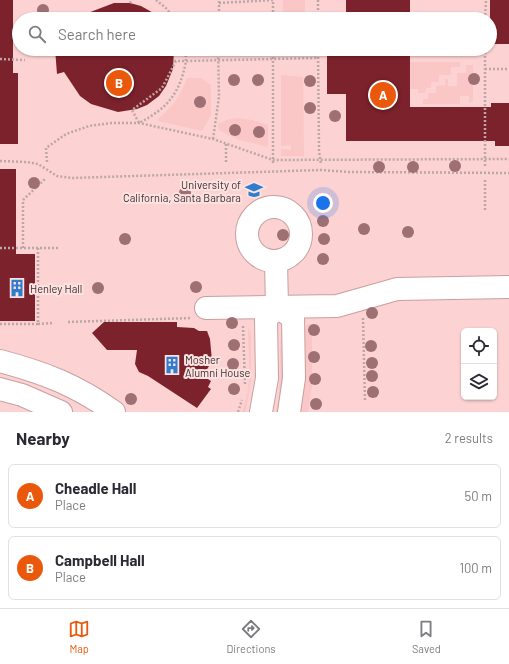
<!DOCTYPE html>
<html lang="en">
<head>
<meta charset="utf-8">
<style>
  body { margin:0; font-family:Barlow,sans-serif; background:#f7f7f7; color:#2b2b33 }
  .controls { position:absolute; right:12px; bottom:12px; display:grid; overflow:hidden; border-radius:6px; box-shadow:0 1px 3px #0004 }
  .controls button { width:36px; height:36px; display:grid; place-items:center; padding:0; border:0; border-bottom:1px solid #e1e1e2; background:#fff; color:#2b2b33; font:20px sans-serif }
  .you { position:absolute; left:323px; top:203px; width:14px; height:14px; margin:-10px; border:3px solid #fff; border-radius:50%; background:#1a73e8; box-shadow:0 0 0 6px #1a73e833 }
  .badge { display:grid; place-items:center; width:26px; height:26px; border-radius:50%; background:#ea580c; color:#fff; font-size:13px; font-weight:700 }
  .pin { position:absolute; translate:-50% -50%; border:2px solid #fff; box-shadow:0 1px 4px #0006 }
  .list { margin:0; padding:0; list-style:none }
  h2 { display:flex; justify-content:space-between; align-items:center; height:52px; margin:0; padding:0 16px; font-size:17px }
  h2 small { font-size:13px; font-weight:400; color:#7c7c81 }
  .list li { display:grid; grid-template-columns:26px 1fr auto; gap:12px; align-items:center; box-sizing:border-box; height:64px; margin:0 8px 8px; padding:0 8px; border:1px solid #e1e1e2; border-radius:6px }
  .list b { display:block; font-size:15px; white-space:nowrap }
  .list p { margin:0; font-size:13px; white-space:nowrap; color:#7c7c81 }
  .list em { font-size:13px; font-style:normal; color:#7c7c81 }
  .icon { flex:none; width:22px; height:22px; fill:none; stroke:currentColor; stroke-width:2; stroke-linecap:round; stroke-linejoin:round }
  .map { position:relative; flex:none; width:509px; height:412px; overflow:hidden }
  .search { position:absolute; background:#fff; box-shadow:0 1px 3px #0004; left:12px; right:12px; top:12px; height:44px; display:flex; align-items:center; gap:10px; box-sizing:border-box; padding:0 14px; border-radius:22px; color:#7c7c81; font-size:15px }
  .sheet { height:196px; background:#fff }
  nav { display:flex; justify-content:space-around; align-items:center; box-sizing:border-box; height:56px; border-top:1px solid #e1e1e2; background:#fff; font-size:11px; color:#7c7c81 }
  nav a { display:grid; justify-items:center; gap:2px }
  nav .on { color:#ea580c }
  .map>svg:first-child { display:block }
</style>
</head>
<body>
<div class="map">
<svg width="509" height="412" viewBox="0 0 509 412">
  <rect width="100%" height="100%" fill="#fce2e1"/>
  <!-- built -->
  <path fill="#fcd2d2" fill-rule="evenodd" d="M0,0h509v412h-509zM19,19h471v30h-471zM464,331h30v66h-30z"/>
  <!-- green -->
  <g fill="#fac6c6">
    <rect x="283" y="0" width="22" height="19"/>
    <path d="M410,62h50v5h-9v8h-12v7h-8v6h-5l-1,5h-7v-4h-8z"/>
    <path d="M466,65h7v37h-4v-6h-9v8h-37v-5h5v-6h8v-7l9,-1v-6h3v7h9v-13h9z"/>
    <path d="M281,75l22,2 1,79h-23v-7l10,1v-5l-10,1z"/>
    <path d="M187,78h14l10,7v30l-9,16 -44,-10 1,-3c14,-11 22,-23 28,-40z"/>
    <path d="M237,118l15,2 16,5v22l-29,-7 -20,-10 -1,-6 8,-4z"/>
    <path d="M283,321l2,57 -5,34h-4c7,-30 1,-61 7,-91z"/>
    <path d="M307,324h5v62l-4,26h-8l4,-29v-51z"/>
    <path d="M248,327l3,7v47l-5,28 -1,3h-3c11,-26 6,-57 6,-85z"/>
  </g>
  <!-- building -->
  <g fill="#7c222c">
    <path d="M0,0h13v73h5v71h-18z"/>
    <rect x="346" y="0" width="64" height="19"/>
    <path d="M490,0h19v44h-16v-8h-3z"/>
    <path d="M114,3h16l11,3 23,13h-92z"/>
    <path d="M55,49h119l-1,20 -7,17 -7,10 -12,9 -10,4 -19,3 -27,-8 -11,-8 -16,-24 -7,2z"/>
    <path d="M327,49h83v58h81v-4h18v43h-14v-5h-149v-47h-19z"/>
    <path d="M0,169h16v85h19v67h-35z"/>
    <path d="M104,322h73v5l17,1 5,3h8l3,8 2,22 -9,15 8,5 -3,6 3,2 -14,19 -49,-32 -9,-4 -4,-8 2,-14h-30l-15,-17z"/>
  </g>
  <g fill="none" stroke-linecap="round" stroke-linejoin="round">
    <!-- minor casing -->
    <g stroke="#c89f9f" stroke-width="24">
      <g id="minor">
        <circle cx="274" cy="234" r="27"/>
        <path d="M277,307l16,11 1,60 -5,34"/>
        <path d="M206,308l131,-2 60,-17 112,-2"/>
        <path d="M261,412l6,-34 -1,-59 11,-12 -1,-46"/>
      </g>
    </g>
    <!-- major casing -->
    <g stroke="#c89f9f" stroke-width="24">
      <g id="major">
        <path d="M0,361c45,12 76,24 114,51"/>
        <path d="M0,389l22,6 39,17"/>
      </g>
    </g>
    <!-- path -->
    <g stroke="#bda7a6" stroke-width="2.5" stroke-dasharray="2 2" stroke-linecap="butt">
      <path d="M156,0l11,9 7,10"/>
      <path d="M318,0v19"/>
      <path d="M130,3l2,-3"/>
      <path d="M219,3l54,-3v19"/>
      <path d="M219,19v-19"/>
      <path d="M485,19l1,-19"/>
      <path d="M273,49v116"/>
      <path d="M318,49l1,102 2,13"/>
      <path d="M0,59l25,1"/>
      <path d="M174,61h12l-1,-12"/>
      <path d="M176,61l-14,27 -30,22 7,13c29,-15 41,-30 47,-62l132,-3"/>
      <path d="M485,69h24"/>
      <path d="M213,139l6,-42 -1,-48"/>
      <path d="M226,144v20"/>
      <path d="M0,161l27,1 11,2 19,12 15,2 249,-8 28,2 160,1"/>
      <path d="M47,162l-1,-14 20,-14 23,-8 22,-3h28l74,16 60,21 236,-1"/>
      <path d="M485,166v-117"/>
      <path d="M485,180v31"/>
      <path d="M0,248h60"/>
      <path d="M23,248v-48l22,-21"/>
      <path d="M363,318l2,83"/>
      <path d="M68,322l124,-4"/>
      <path d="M0,324h38v-76"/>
      <path d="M38,324l14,-1"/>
      <path d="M243,326l2,59"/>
      <path d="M238,412l4,-12"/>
    </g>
    <!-- minor -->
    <use href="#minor" stroke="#fff" stroke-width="22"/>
    <!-- major -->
    <use href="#major" stroke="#fff" stroke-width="22"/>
  </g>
  <!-- trees -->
  <g fill="#9e7074">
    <circle cx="43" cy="10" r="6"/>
    <circle cx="474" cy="79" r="6"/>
    <circle cx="234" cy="80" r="6"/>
    <circle cx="258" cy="80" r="6"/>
    <circle cx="310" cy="81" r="6"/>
    <circle cx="200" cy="102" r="6"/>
    <circle cx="310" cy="108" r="6"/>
    <circle cx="335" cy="116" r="6"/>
    <circle cx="235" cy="130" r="6"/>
    <circle cx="259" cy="132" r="6"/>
    <circle cx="455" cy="166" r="6"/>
    <circle cx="379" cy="167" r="6"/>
    <circle cx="413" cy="167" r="6"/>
    <circle cx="34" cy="183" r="6"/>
    <circle cx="185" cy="193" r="6"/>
    <circle cx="324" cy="203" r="6"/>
    <circle cx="323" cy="221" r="6"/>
    <circle cx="364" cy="229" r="6"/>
    <circle cx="408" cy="232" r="6"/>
    <circle cx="283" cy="235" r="6"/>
    <circle cx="125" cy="239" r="6"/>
    <circle cx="324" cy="239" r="6"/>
    <circle cx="323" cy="259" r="6"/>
    <circle cx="196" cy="287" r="6"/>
    <circle cx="98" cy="288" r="6"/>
    <circle cx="372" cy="313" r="6"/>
    <circle cx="232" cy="323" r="6"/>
    <circle cx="314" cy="330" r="6"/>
    <circle cx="234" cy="345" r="6"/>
    <circle cx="371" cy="346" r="6"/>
    <circle cx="314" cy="357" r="6"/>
    <circle cx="372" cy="363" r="6"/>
    <circle cx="233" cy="364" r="6"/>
    <circle cx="372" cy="376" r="6"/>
    <circle cx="315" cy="379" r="6"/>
    <circle cx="234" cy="389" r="6"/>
    <circle cx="373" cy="392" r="6"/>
    <circle cx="131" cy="399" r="6"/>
    <circle cx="316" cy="404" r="6"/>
  </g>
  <!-- icons -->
  <defs>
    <g id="university-bare" transform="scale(1.38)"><path d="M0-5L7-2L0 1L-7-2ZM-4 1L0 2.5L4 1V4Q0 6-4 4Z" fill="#317dcd" stroke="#fce2e1" stroke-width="2.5" paint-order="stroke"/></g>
    <g id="building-bare" transform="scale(1.38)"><path d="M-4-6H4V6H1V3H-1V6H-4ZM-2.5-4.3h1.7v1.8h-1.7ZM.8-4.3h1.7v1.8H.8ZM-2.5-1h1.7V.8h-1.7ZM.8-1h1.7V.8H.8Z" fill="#317dcd" stroke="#fce2e1" stroke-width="2.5" paint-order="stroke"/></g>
  </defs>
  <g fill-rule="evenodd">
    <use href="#university-bare" x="254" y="190"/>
    <use href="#building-bare" x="17" y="288"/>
    <use href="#building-bare" x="172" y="365"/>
  </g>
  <g text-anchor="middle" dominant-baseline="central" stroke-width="4" stroke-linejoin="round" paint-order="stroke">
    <!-- poi labels -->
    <g font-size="11" fill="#3f2f2f" stroke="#fce2e1" text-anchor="start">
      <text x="241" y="184" text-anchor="end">University of<tspan x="241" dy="13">California, Santa Barbara</tspan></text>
      <text x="30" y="288">Henley Hall</text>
      <text x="185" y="359">Mosher<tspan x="185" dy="13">Alumni House</tspan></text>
    </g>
  </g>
</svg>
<div class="controls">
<button><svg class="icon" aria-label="locate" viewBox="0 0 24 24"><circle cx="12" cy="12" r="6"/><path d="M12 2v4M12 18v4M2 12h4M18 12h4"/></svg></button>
<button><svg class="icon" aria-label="layers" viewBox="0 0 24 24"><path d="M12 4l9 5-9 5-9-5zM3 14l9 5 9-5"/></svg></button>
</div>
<div class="you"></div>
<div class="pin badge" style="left:383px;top:95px">A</div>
<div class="pin badge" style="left:119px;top:83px">B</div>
<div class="search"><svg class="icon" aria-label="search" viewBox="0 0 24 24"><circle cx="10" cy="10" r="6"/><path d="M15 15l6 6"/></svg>Search here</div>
</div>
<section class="sheet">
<h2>Nearby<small>2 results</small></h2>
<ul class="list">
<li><span class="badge">A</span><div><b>Cheadle Hall</b><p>Place</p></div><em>50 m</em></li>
<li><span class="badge">B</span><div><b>Campbell Hall</b><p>Place</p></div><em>100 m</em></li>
</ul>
</section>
<nav>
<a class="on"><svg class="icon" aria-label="map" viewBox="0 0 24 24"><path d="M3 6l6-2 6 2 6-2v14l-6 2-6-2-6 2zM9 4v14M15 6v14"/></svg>Map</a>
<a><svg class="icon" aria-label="directions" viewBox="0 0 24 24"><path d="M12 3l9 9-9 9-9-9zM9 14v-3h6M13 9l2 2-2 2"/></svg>Directions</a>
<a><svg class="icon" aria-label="saved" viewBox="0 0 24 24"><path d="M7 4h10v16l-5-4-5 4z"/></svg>Saved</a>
</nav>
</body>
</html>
